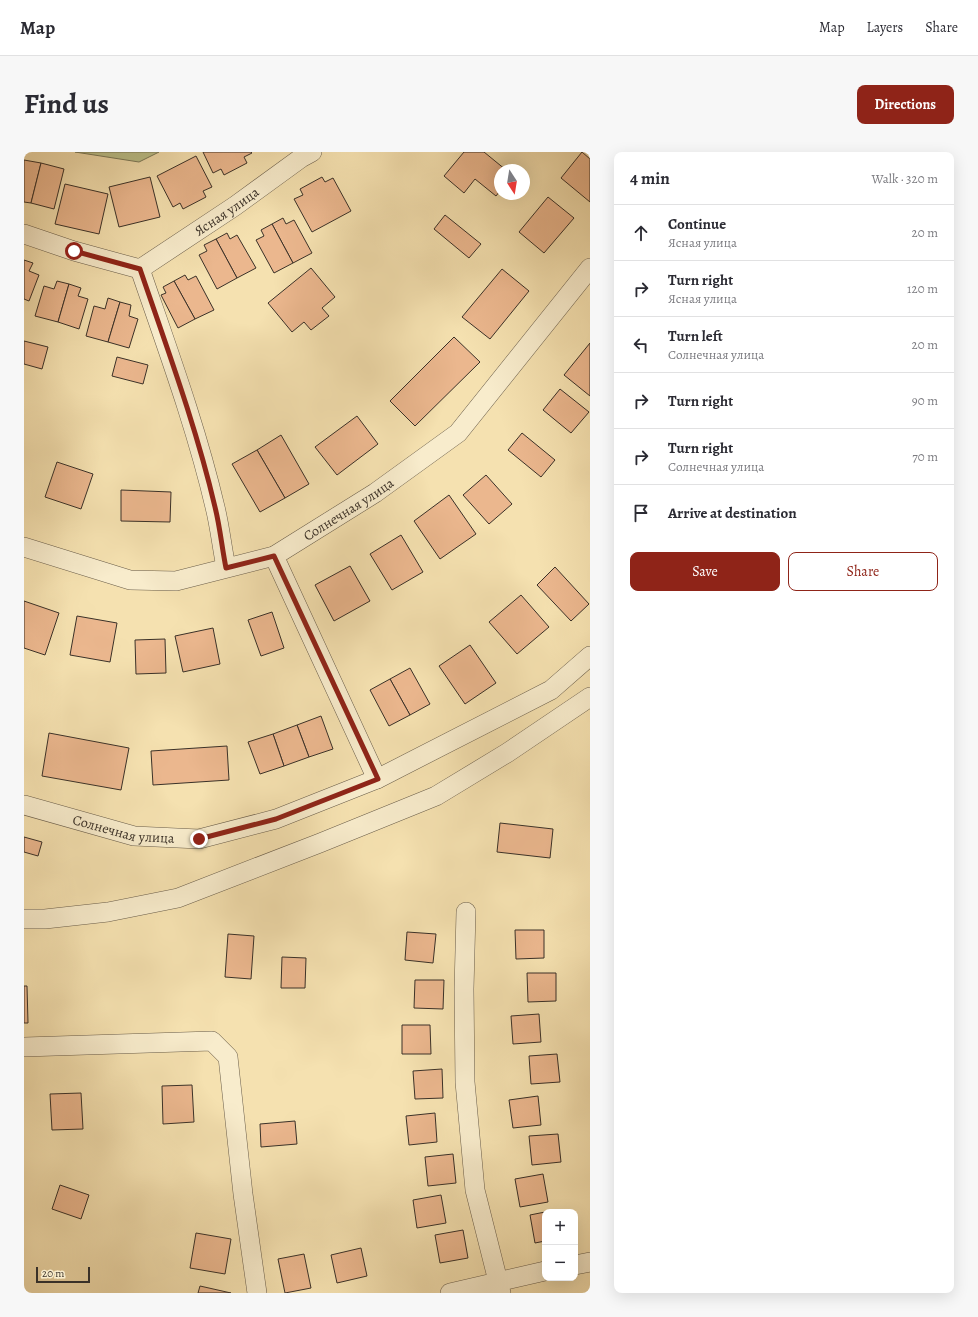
<!DOCTYPE html>
<html lang="en">
<head>
<meta charset="utf-8">
<style>
  body { margin:0; font-family:Alegreya,serif; background:#f7f7f7; color:#2b2b33 }
  .controls { position:absolute; right:12px; bottom:12px; display:grid; overflow:hidden; border-radius:8px; box-shadow:0 4px 16px #0002 }
  .controls button { width:36px; height:36px; display:grid; place-items:center; padding:0; border:0; border-bottom:1px solid #e1e1e2; background:#fff; color:#2b2b33; font:20px sans-serif }
  .compass { position:absolute; left:470px; top:12px; width:36px; height:36px; border-radius:50%; background:#fff; box-shadow:0 4px 16px #0002; rotate:168deg }
  .scale { position:absolute; left:12px; bottom:10px; width:54px; box-sizing:border-box; padding-left:4px; border:2px solid #3a3128; border-top:0; font-size:11px; line-height:14px; white-space:nowrap; color:#3a3128; -webkit-text-stroke:3px #f8eccc; paint-order:stroke }
  .stop { position:absolute; width:12px; height:12px; margin:-9px; border:3px solid #8f2418; border-radius:50%; background:#fff }
  .stop.end { background:#8f2418; border-color:#fff; box-shadow:0 1px 4px #0008 }
  .list { margin:0; padding:0; list-style:none }
  h2 { display:flex; justify-content:space-between; align-items:center; height:52px; margin:0; padding:0 16px; font-size:17px }
  h2 small { font-size:13px; font-weight:400; color:#7c7c81 }
  .list li { display:grid; grid-template-columns:26px 1fr auto; gap:12px; align-items:center; box-sizing:border-box; height:56px; padding:0 16px; border-top:1px solid #e1e1e2 }
  .list b { display:block; font-size:15px; white-space:nowrap }
  .list p { margin:0; font-size:13px; white-space:nowrap; color:#7c7c81 }
  .list em { font-size:13px; font-style:normal; color:#7c7c81 }
  .actions { display:flex; gap:8px; padding:12px 16px }
  .actions a { flex:1; padding:9px 0; border:1px solid #8f2418; border-radius:8px; text-align:center; font-size:14px; color:#8f2418 }
  .actions .main { background:#8f2418; color:#fff }
  .icon { flex:none; width:22px; height:22px; fill:none; stroke:currentColor; stroke-width:2; stroke-linecap:round; stroke-linejoin:round }
  .map { position:relative; flex:none; width:566px; height:1141px; overflow:hidden; border-radius:8px }
  header { display:flex; align-items:center; gap:24px; box-sizing:border-box; height:56px; padding:0 20px; background:#fff; border-bottom:1px solid #e1e1e2 }
  header strong { font-size:19px }
  nav { display:flex; gap:22px; margin-inline-start:auto; font-size:14px }
  .intro { display:flex; align-items:center; justify-content:space-between; box-sizing:border-box; height:96px; padding:0 24px }
  h1 { margin:0; font-size:28px }
  .button { padding:10px 18px; border-radius:8px; background:#8f2418; color:#fff; font-size:14px; font-weight:700 }
  main { display:flex; gap:24px; padding:0 24px }
  aside { flex:1; background:#fff; border-radius:8px; box-shadow:0 4px 16px #0002 }
  .map>svg:first-child { display:block }
</style>
</head>
<body>
<header>
<strong>Map</strong>
<nav><a>Map</a><a>Layers</a><a>Share</a></nav>
</header>
<div class="intro"><h1>Find us</h1><a class="button">Directions</a></div>
<main>
<div class="map">
<svg width="566" height="1141" viewBox="0 0 566 1141">
  <rect width="100%" height="100%" fill="#f5e1b0"/>
  <filter id="stains"><feTurbulence type="fractalNoise" baseFrequency=".005" numOctaves="4"/><feColorMatrix values="0 0 0 0 .2 0 0 0 0 .09 0 0 0 0 .02 0 0 0 .5 -.17"/></filter>
  <radialGradient id="worn" r=".72"><stop offset=".6" stop-color="#630" stop-opacity="0"/><stop offset="1" stop-color="#630" stop-opacity=".3"/></radialGradient>
  <!-- green -->
  <path fill="#bcc28b" stroke="#7b7a5a" d="M51,0h84l-20,10z"/>
  <!-- building -->
  <g fill="#ebb78e" stroke="#3a3128">
    <path d="M179,0h48l1,1 -8,4 3,6 -23,12 -3,-6 -8,4z"/>
    <path d="M440,0h20l22,18h-6v21l-4,5 -21,-17 -11,14 -20,-17z"/>
    <path d="M558,0l8,7v43l-29,-24z"/>
    <path d="M172,4l16,31 -9,4 3,6 -23,12 -3,-6 -7,4 -16,-31z"/>
    <path d="M0,8l17,3 -10,40 -7,-1z"/>
    <path d="M17,11l23,6 -10,40 -23,-6z"/>
    <path d="M126,25l10,40 -41,10 -10,-40z"/>
    <path d="M298,25l3,5 8,-4 18,33 -39,21 -18,-33 9,-4 -3,-6z"/>
    <path d="M41,32l43,10 -9,40 -44,-10z"/>
    <path d="M524,45l26,21 -30,35 -25,-21z"/>
    <path d="M421,63l36,29 -12,14 -35,-29z"/>
    <path d="M259,66l3,6 8,-4 18,33 -19,10 -21,-39z"/>
    <path d="M248,72l21,39 -19,10 -18,-33 8,-4 -3,-6z"/>
    <path d="M203,81l3,6 7,-4 19,33 -19,10 -21,-39z"/>
    <path d="M192,87l21,39 -20,11 -18,-34 8,-4 -3,-6z"/>
    <path d="M0,108l9,3 -4,8 10,4 -10,26 -5,-2z"/>
    <path d="M287,116l24,29 -13,11 7,8 -18,14 -7,-8 -12,10 -24,-29z"/>
    <path d="M478,117l27,22 -39,48 -28,-22z"/>
    <path d="M161,123l3,5 8,-4 18,34 -19,9 -21,-38z"/>
    <path d="M33,129l12,3 -11,38 -23,-6 9,-30 10,3z"/>
    <path d="M150,129l21,38 -17,9 -17,-33 5,-2 -3,-6z"/>
    <path d="M45,132l12,4 -3,8 10,3 -9,30 -21,-7z"/>
    <path d="M84,146l12,4 -12,40 -22,-6 8,-30 11,3z"/>
    <path d="M96,150l11,3 -2,11 9,3 -9,29 -21,-6z"/>
    <path d="M430,185l26,25 -65,64 -25,-25z"/>
    <path d="M0,189l24,6 -6,22 -18,-5z"/>
    <path d="M566,191v53l-26,-21z"/>
    <path d="M93,205l31,8 -5,19 -31,-8z"/>
    <path d="M536,237l29,23 -18,21 -28,-23z"/>
    <path d="M333,264l21,28 -41,31 -22,-28z"/>
    <path d="M498,281l33,27 -14,17 -33,-27z"/>
    <path d="M257,283l28,49 -24,14 -28,-48z"/>
    <path d="M233,298l28,48 -25,14 -28,-48z"/>
    <path d="M33,310l36,12 -12,35 -36,-12z"/>
    <path d="M462,323l26,29 -23,20 -26,-29z"/>
    <path d="M97,338l50,2 -1,30 -49,-1z"/>
    <path d="M425,343l27,39 -36,25 -26,-38z"/>
    <path d="M377,383l22,37 -31,18 -22,-36z"/>
    <path d="M326,414l20,35 -36,20 -19,-36z"/>
    <path d="M531,415l34,37 -18,17 -34,-36z"/>
    <path d="M497,443l28,32 -32,27 -28,-32z"/>
    <path d="M0,449l35,12 -14,42 -21,-7z"/>
    <path d="M248,460l12,36 -23,8 -13,-36z"/>
    <path d="M53,464l40,7 -7,39 -40,-7z"/>
    <path d="M189,476l7,36 -37,8 -8,-36z"/>
    <path d="M141,487l1,34 -30,1 -1,-34z"/>
    <path d="M446,493l26,38 -31,21 -26,-38z"/>
    <path d="M386,516l20,36 -20,11 -20,-36z"/>
    <path d="M366,527l20,36 -21,11 -19,-36z"/>
    <path d="M297,564l12,33 -24,8 -12,-32z"/>
    <path d="M273,573l12,32 -25,9 -11,-32z"/>
    <path d="M25,581l80,15 -8,42 -79,-14z"/>
    <path d="M249,582l11,32 -24,8 -12,-32z"/>
    <path d="M203,594l2,34 -76,5 -2,-34z"/>
    <path d="M476,671l53,6 -3,29 -53,-6z"/>
    <path d="M0,685l18,5 -4,14 -14,-4z"/>
    <path d="M491,778h29v28l-28,1z"/>
    <path d="M383,780l29,2 -3,29 -28,-3z"/>
    <path d="M204,782l26,2 -3,43 -26,-2z"/>
    <path d="M258,805l24,1 -1,30h-24z"/>
    <path d="M503,821h29v28l-28,1z"/>
    <path d="M391,828h29l-1,29 -29,-1z"/>
    <path d="M0,834h3l1,37h-4z"/>
    <path d="M515,862l2,28 -28,2 -2,-28z"/>
    <path d="M378,873h28l1,29h-29z"/>
    <path d="M533,902l3,28 -29,2 -2,-28z"/>
    <path d="M418,917l1,29 -28,1 -2,-28z"/>
    <path d="M168,933l2,37 -31,2 -1,-38z"/>
    <path d="M57,941l2,36 -31,1 -2,-36z"/>
    <path d="M514,944l3,29 -28,3 -4,-28z"/>
    <path d="M411,961l2,29 -28,3 -3,-29z"/>
    <path d="M271,969l2,23 -36,3 -1,-23z"/>
    <path d="M534,982l3,28 -29,3 -3,-29z"/>
    <path d="M429,1002l3,29 -28,3 -3,-29z"/>
    <path d="M519,1022l5,28 -28,5 -5,-28z"/>
    <path d="M36,1033l29,10 -8,24 -29,-10z"/>
    <path d="M417,1043l5,28 -29,5 -4,-28z"/>
    <path d="M521,1060v29l-10,2 -5,-28z"/>
    <path d="M439,1078l5,28 -28,5 -5,-28z"/>
    <path d="M172,1081l35,6 -6,35 -35,-6z"/>
    <path d="M337,1096l6,28 -30,7 -6,-28z"/>
    <path d="M280,1102l7,34 -26,5 -7,-34z"/>
    <path d="M176,1134l31,7h-33z"/>
  </g>
  <g fill="none" stroke-linecap="round" stroke-linejoin="round">
    <!-- minor casing -->
    <g stroke="#695d4a" stroke-width="20">
      <g id="minor">
        <path d="M0,82l50,17 66,18c27,79 56,157 75,238 5,20 7,41 11,60"/>
        <path id="s1" d="M116,117l95,-63 66,-48 11,-6"/>
        <path id="s2" d="M0,395l106,33 46,1 98,-25 101,-63 83,-60 132,-165"/>
        <path d="M250,404l103,223"/>
        <path id="s3" d="M0,653l110,31 65,3 77,-20 101,-40 174,-89 39,-34"/>
        <path d="M442,760l-2,77 1,93 10,108 26,103"/>
        <path d="M0,767h21l63,-7 70,-14 142,-55 116,-47 71,-43 83,-56"/>
        <path d="M0,895l188,-6 16,16 15,137 14,99"/>
        <path d="M551,1113l15,-3"/>
        <path d="M426,1141l95,-22"/>
      </g>
    </g>
    <!-- minor -->
    <use href="#minor" stroke="#f8eccc" stroke-width="19"/>
  </g>
  <g fill="none" stroke-linecap="round" stroke-linejoin="round">
    <!-- route -->
    <path stroke="#8f2418" stroke-width="5" d="M50,99l66,18c27,79 56,157 75,238 5,20 7,41 11,61l48,-12 104,223 -102,40 -77,20"/>
  </g>
  <g text-anchor="middle" dominant-baseline="central" stroke-width="4" stroke-linejoin="round" paint-order="stroke">
    <!-- street labels -->
    <g font-size="14" fill="#3a3128" stroke="#f8eccc">
      <text stroke="none"><textPath href="#s1" startOffset="104">Ясная улица</textPath></text>
      <text stroke="none"><textPath href="#s2" startOffset="346">Солнечная улица</textPath></text>
      <text stroke="none"><textPath href="#s3" startOffset="103">Солнечная улица</textPath></text>
    </g>
  </g>
  <rect width="100%" height="100%" filter="url(#stains)"/>
  <rect width="100%" height="100%" fill="url(#worn)"/>
</svg>
<div class="controls">
<button>+</button>
<button>−</button>
</div>
<svg class="compass" viewBox="-18 -18 36 36"><path d="M0-13l5 13h-10z" fill="#e53935"/><path d="M0 13l5-13h-10z" fill="#7c7c81"/></svg>
<div class="scale">20 m</div>
<div class="stop" style="left:50px;top:99px"></div>
<div class="stop end" style="left:175px;top:687px"></div>
</div>
<aside>
<h2>4 min<small>Walk · 320 m</small></h2>
<ul class="list">
<li><svg class="icon" aria-label="ahead" viewBox="0 0 24 24"><path d="M12 20V5M6 11l6-6 6 6"/></svg><div><b>Continue</b><p>Ясная улица</p></div><em>20 m</em></li>
<li><svg class="icon" aria-label="right" viewBox="0 0 24 24"><path d="M7 20v-9h11M14 6l5 5-5 5"/></svg><div><b>Turn right</b><p>Ясная улица</p></div><em>120 m</em></li>
<li><svg class="icon" aria-label="left" viewBox="0 0 24 24"><path d="M17 20v-9H6M10 6l-5 5 5 5"/></svg><div><b>Turn left</b><p>Солнечная улица</p></div><em>20 m</em></li>
<li><svg class="icon" aria-label="right" viewBox="0 0 24 24"><path d="M7 20v-9h11M14 6l5 5-5 5"/></svg><div><b>Turn right</b></div><em>90 m</em></li>
<li><svg class="icon" aria-label="right" viewBox="0 0 24 24"><path d="M7 20v-9h11M14 6l5 5-5 5"/></svg><div><b>Turn right</b><p>Солнечная улица</p></div><em>70 m</em></li>
<li><svg class="icon" aria-label="arrive" viewBox="0 0 24 24"><path d="M6 21V4h12l-3 4 3 4H6"/></svg><div><b>Arrive at destination</b></div></li>
</ul>
<div class="actions"><a class="main">Save</a><a>Share</a></div>
</aside>
</main>
</body>
</html>
